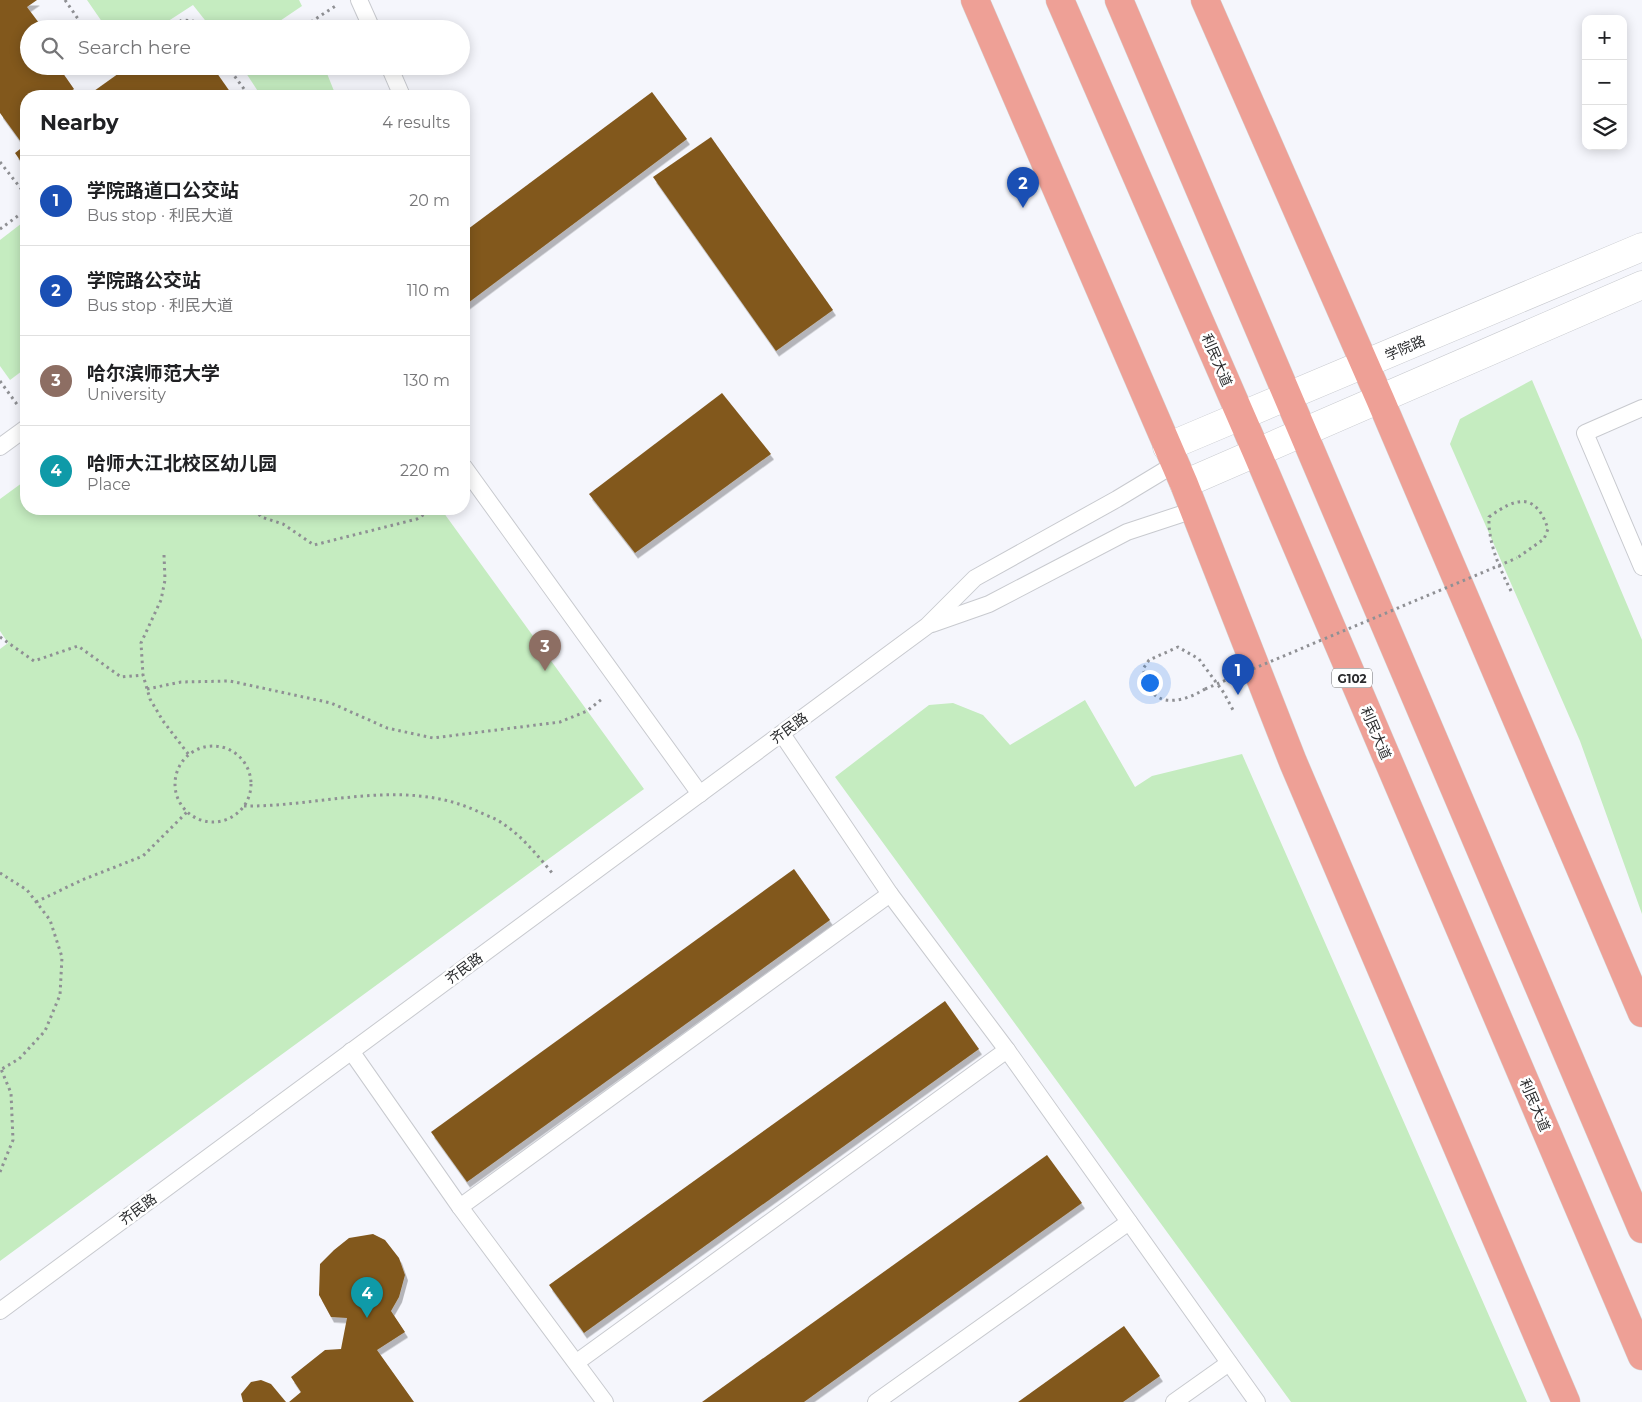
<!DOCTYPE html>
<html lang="en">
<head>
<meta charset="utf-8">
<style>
  body { margin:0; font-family:Montserrat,"Noto Sans SC",sans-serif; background:#f2f2f2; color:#202124 }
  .controls { position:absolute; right:15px; top:15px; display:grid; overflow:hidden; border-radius:10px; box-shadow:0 2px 12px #0003 }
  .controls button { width:45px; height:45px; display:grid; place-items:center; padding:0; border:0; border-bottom:1px solid #e0e0e0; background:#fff; color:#202124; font:25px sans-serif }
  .you { position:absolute; left:1149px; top:682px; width:18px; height:18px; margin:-12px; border:4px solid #fff; border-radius:50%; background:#1a73e8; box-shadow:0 0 0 8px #1a73e833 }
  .badge { display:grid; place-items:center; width:32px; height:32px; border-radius:50%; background:#0f766e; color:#fff; font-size:16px; font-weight:700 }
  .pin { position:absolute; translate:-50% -41px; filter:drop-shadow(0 1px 2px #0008) }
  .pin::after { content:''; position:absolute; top:26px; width:18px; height:15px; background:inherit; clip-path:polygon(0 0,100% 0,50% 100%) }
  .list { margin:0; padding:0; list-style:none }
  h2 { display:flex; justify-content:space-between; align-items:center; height:65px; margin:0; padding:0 20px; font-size:21px }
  h2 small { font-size:16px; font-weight:400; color:#757577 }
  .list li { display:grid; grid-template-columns:32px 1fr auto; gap:15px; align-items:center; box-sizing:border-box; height:90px; padding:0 20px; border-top:1px solid #e0e0e0 }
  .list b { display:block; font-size:19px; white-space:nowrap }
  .list p { margin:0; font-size:16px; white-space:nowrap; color:#757577 }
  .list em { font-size:16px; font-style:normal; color:#757577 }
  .icon { flex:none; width:28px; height:28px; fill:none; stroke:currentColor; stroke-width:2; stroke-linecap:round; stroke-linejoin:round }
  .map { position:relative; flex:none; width:1642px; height:1402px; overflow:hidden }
  .search { position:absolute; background:#fff; box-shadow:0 2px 12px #0003; left:20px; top:20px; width:450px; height:55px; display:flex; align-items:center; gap:12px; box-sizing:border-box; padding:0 18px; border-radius:28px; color:#757577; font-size:19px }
  .panel { position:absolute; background:#fff; box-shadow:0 2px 12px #0003; left:20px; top:90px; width:450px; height:425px; border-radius:20px }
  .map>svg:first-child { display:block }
</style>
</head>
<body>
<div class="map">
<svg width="1642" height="1402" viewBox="0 0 1642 1402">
  <defs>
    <filter id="shadow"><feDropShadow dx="3" dy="5.5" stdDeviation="0" flood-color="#0004"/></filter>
  </defs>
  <rect width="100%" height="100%" fill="#f5f6fc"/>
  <!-- green -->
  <g fill="#c5ecc0">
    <path d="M87,0h212l3,6 -34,23h-56l-19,-24 -37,24h-49z"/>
    <path d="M254,66h70l12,30h-75l-15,-23z"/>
    <path d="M26,220v148l-16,12 -10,-14v-126z"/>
    <path d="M1532,380l110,260v274l-62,-173 -130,-297 10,-25z"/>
    <path d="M26,480v29h415l203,280 -644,472v-612l8,-6 -8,-12v-132z"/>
    <path d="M1085,700l50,87 17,-11 90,-22 285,648h-236l-456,-625 94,-72 24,-2 30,12 27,30z"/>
  </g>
  <!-- building -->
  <g fill="#82591e" filter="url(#shadow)">
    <path d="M0,0h37l-10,7 12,16 -10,6v37h29l16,23 -11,7h-37v73l-11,-16 9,-7 -24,-33z"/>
    <path d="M129,66h83l21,30h-146z"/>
    <path d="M652,92l35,47 -223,167v-74z"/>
    <path d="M711,137l122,173 -57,41 -123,-174z"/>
    <path d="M722,393l49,61 -136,99 -46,-59z"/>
    <path d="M794,869l36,51 -363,262 -36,-50z"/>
    <path d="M945,1001l34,48 -395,284 -35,-48z"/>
    <path d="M1047,1155l35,48 -278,199h-102z"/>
    <path d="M373,1234l12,6 14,18 6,17 -6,22 -8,14 14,21 -28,18 37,52h-125l12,-10 -10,-15 34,-27 16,-1 6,-31 -16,-1 -12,-22 1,-31 14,-14 15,-12z"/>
    <path d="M1124,1326l36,50 -37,26h-105z"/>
    <path d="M261,1380l10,4 15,18h-43l-2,-8 10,-12z"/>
  </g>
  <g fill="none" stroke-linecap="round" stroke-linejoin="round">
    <!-- lane casing -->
    <g stroke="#c8cacf" stroke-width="18">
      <g id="lane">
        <path d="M359,0l13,29"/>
        <path d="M389,66l13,30"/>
        <path d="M1642,408l-57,25 57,134"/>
        <path d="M0,447l26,-19"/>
        <path d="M464,467l236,327"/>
        <path d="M932,624l57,-20 138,-72 67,-22"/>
        <path d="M782,734l108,160 117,156 250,352"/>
        <path d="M351,1051l109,156 145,195"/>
        <path d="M460,1207l430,-313"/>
        <path d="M0,1311l927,-685 48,-48 142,-79 58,-35"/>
        <path d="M577,1362l430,-312"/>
        <path d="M876,1402l253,-180"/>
        <path d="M1174,1402l55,-39"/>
      </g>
    </g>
    <!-- secondary casing -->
    <g stroke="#c8cacf" stroke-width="29">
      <g id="secondary">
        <path d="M1167,447l475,-200"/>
        <path d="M1184,484l458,-199"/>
      </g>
    </g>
    <!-- highway casing -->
    <g stroke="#d5d5d5" stroke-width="29">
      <g id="highway">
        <path d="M975,0l209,484 109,278 273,640"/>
        <path d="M1060,0l197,453 385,903"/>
        <path d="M1119,0l523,1229"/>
        <path d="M1205,0l175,399 262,614"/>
      </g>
    </g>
    <!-- path -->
    <g stroke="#8f9094" stroke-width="3" stroke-dasharray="2.5 4" stroke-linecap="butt">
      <path d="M65,0l20,29"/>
      <path d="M169,29l13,-9 11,1 6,8"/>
      <path d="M300,29l37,-24"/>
      <path d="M227,66l20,27v3"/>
      <path d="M232,73l10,-7"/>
      <path d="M0,162l26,33"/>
      <path d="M0,229l26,-19"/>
      <path d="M0,381l19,26"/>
      <path d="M255,509l6,8 22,7 31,21 103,-26 15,-10"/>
      <path d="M164,555l1,25 -4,20 -20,43 2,32 7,24 13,22 26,34"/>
      <path d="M1511,591c-12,-24 -23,-48 -22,-74 27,-20 47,-25 59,12l-4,10 -27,19"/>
      <path d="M0,637l34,24 44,-15 43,31 22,-2"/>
      <path d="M147,689l34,-7 49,-1 101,22 56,25 46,10 127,-16 27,-11 15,-12"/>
      <path d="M1205,689c-16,10 -44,20 -56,-1 -3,-6 -4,-13 -6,-19l6,-9 29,-13 21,12 25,34 9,17"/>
      <circle cx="213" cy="784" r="38"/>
      <path d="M244,806c78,1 158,-29 233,5 8,4 18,7 25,12 20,13 35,32 51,51"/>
      <path d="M0,873l27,17 23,30 12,37 -2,38 -15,36 -26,28 -19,11"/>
      <path d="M36,902l46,-22 61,-24 44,-44"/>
      <path d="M0,1172l13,-32 -2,-47 -10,-24"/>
    </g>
    <!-- lane -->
    <use href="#lane" stroke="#fff" stroke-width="16"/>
    <!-- secondary -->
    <use href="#secondary" stroke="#fff" stroke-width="28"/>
    <!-- highway -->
    <use href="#highway" stroke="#eea096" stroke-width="28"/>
    <!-- path-bridge -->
    <path stroke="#8f9094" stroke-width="3" stroke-dasharray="2.5 4" stroke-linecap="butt" d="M1205,689l312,-131"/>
  </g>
  <g text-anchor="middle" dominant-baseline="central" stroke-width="5" stroke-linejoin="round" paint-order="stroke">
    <!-- shield labels -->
    <rect fill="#fff" stroke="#6b6b6d" stroke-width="1" x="1332" y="668.5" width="40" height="19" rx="4"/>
    <g font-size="12" font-weight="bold" fill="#2b2c2e">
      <text x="1352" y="678">G102</text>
    </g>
    <!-- street labels -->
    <g font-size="14" fill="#2b2c2e" stroke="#fff">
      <text transform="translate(1405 348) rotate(-23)">学院路</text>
      <text transform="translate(1217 360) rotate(67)">利民大道</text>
      <text transform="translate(789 728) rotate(-36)">齐民路</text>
      <text transform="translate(1376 733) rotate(67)">利民大道</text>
      <text transform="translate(464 968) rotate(-36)">齐民路</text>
      <text transform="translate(1535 1105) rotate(67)">利民大道</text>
      <text transform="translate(138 1209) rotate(-36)">齐民路</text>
    </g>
  </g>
</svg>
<div class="controls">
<button>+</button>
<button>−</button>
<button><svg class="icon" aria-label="layers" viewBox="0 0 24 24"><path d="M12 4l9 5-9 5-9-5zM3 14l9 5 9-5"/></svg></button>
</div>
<div class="you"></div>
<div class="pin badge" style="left:1238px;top:695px;background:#1a4fb4">1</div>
<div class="pin badge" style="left:1023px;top:208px;background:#1a4fb4">2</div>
<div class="pin badge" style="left:545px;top:671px;background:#8d6e63">3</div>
<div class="pin badge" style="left:367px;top:1318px;background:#0f9aa8">4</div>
<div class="search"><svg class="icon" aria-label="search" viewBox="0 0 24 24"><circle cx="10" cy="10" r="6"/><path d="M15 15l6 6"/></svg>Search here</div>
<section class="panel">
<h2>Nearby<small>4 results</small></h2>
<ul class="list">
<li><span class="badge" style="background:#1a4fb4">1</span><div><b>学院路道口公交站</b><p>Bus stop · 利民大道</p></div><em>20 m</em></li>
<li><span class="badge" style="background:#1a4fb4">2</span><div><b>学院路公交站</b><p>Bus stop · 利民大道</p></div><em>110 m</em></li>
<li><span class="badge" style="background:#8d6e63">3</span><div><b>哈尔滨师范大学</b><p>University</p></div><em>130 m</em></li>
<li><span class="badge" style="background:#0f9aa8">4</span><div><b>哈师大江北校区幼儿园</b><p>Place</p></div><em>220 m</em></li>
</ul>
</section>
</div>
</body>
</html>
